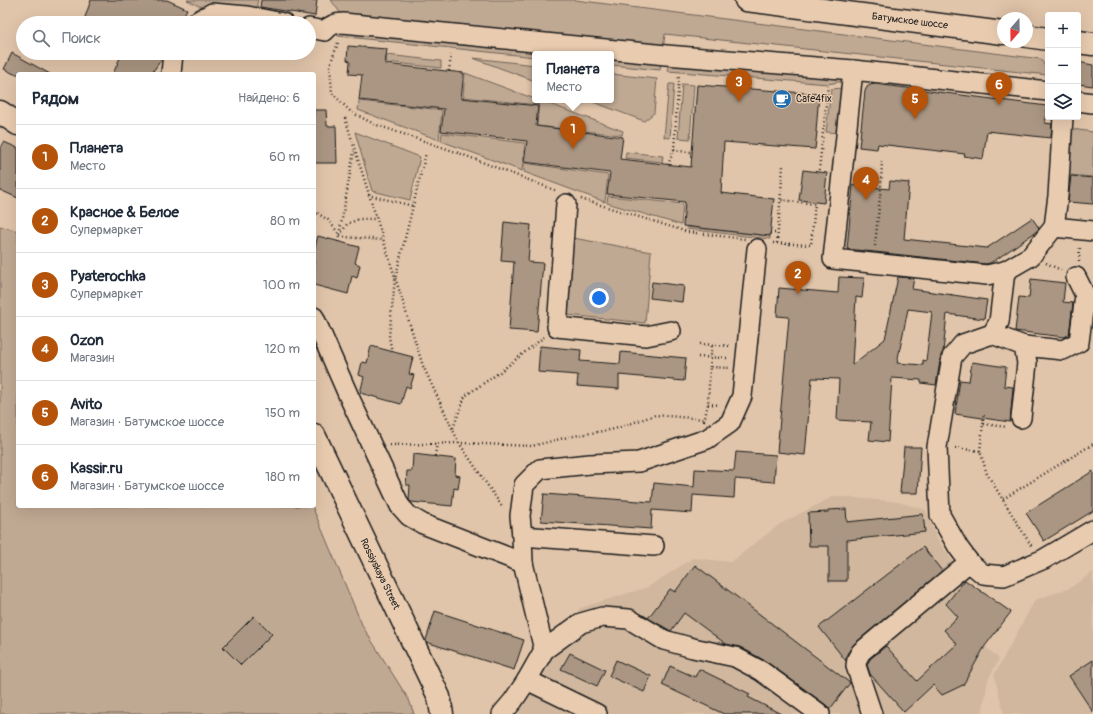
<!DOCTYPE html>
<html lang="ru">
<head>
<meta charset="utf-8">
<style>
  body { margin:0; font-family:Pangolin,sans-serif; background:#f6f6f7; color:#1f2937 }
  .controls { position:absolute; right:12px; top:12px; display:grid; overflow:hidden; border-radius:4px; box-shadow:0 4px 16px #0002 }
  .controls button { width:36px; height:36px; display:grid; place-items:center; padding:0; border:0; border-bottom:1px solid #e0e1e3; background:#fff; color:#1f2937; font:20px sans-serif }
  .compass { position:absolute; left:997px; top:12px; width:36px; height:36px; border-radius:50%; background:#fff; box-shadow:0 4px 16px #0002; rotate:200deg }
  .you { position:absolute; left:599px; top:298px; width:14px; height:14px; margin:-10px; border:3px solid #fff; border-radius:50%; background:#1a73e8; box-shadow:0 0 0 6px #1a73e833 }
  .badge { display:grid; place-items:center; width:26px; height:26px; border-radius:50%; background:#b45309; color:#fff; font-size:13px; font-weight:700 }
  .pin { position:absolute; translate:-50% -33px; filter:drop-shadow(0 1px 2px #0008) }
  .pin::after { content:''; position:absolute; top:21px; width:14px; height:12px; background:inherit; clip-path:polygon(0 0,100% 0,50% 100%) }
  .popup { position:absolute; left:532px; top:51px; width:82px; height:52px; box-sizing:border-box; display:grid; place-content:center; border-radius:4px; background:#fff; filter:drop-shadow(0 1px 3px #0005); font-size:13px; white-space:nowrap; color:#747a83 }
  .popup b { font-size:15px; color:#1f2937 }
  .popup::after { content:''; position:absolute; left:50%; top:100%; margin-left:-8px; border:8px solid transparent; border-top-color:#fff }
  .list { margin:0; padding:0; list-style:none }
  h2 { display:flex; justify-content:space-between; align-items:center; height:52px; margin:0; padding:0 16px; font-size:17px }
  h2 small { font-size:13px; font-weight:400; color:#747a83 }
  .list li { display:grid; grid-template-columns:26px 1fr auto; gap:12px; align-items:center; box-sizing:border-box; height:64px; padding:0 16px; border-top:1px solid #e0e1e3 }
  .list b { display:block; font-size:15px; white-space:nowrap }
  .list p { margin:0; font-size:13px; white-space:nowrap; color:#747a83 }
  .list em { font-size:13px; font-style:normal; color:#747a83 }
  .icon { flex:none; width:22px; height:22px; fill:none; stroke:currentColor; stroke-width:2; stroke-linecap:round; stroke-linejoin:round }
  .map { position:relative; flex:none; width:1093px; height:714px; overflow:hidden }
  .search { position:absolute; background:#fff; box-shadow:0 4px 16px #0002; left:16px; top:16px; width:300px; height:44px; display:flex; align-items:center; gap:10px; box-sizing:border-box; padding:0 14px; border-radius:22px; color:#747a83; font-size:15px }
  .panel { position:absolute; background:#fff; box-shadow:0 4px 16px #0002; left:16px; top:72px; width:300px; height:436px; border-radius:4px }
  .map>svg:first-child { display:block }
</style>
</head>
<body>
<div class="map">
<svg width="1093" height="714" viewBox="0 0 1093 714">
  <rect width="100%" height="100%" fill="#e1c5aa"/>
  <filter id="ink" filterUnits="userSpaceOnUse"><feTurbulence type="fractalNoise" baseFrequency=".025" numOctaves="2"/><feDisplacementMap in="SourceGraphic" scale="8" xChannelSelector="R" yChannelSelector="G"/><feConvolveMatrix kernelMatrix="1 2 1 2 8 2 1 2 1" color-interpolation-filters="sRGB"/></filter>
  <g filter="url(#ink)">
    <!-- built -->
    <g fill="#d0b79e">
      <path d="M834,496l64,6 28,8 10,27 29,43 -19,25 39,41 14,13 -11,21 -6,34h-464l62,-106 68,-21 45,-29 38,4 49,-38z"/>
      <path d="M1093,572v142h-89l-10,-39 41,-75 35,-12z"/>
    </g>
    <!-- green -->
    <g fill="#c0a993" stroke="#6e6258">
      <path d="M187,0h71l-3,13 -56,-7z"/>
      <path d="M331,0h244l466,59 7,13v3l-383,-41 -2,16 -319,-32z"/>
      <path d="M334,29l243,25h-42v3l-197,-21z"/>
      <path d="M387,55l54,6v7l-55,-6z"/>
      <path d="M611,57l50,5 -1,8 -49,-5z"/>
      <path d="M473,58l62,7v16z"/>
      <path d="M669,63l176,13 -1,5 -16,3 -160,-13z"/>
      <path d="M465,73l70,26v1h3v5l-75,-8z"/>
      <path d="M611,74l46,5 -3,34 -10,8 -56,-21h23z"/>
      <path d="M669,84h5l-4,54 -6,-1z"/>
      <path d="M682,84l12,1 -4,54 -12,-1z"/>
      <path d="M843,88l-5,45 -12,-1 5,-43z"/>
      <path d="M539,100l84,31 -1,4 -85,-9z"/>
      <path d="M359,101l83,9 -3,30 -81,-30z"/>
      <path d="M1072,129l21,3v45l-24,-2z"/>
      <path d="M355,132l65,25 -10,43 -38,-9z"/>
      <path d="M442,133l83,10 -3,28 -81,-30z"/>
      <path d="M626,152l37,4 -1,6 -37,-4z"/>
      <path d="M524,163l84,12 -3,27 -81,-30z"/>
      <path d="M608,196l75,8 -2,21 -74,-22z"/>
      <path d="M0,226l18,5v275h294l51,121 46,73 5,14h-414z"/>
      <path d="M687,227l83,9v3l-83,-10z"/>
      <path d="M573,238l78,14 -6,71 -77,-8z"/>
    </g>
    <!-- building -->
    <g fill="#aa9682" stroke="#1c1c1c" fill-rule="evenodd">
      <path d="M91,0h76l20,9 -7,14h-97z"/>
      <path d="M261,0h56l-2,16 -55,-9z"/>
      <path d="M348,46l39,3 -2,15 79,9 -3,25 77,8 -2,20 87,11 -3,22 71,8 6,-82 122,9 -3,38h1l-2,17 -91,-7 -3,51 53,6 -4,37 -87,-10 2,-24 -78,-8 3,-21 -86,-11 3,-21 -86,-10 3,-22 -85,-9 3,-25 -13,-1 1,-13 -3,-1z"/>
      <path d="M12,53l38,21h-36l-10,-5z"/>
      <path d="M122,53h40l-1,7 -10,14h-38z"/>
      <path d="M1078,62l15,3v21l-15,-2z"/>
      <path d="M875,84l172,22 -2,17 7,1 -1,14 -64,-7 -4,28 -19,-3 1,-2 -87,-10 -1,5 -18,-2 6,-56 2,-4 3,-2z"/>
      <path d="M314,110h12l1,16h9l1,37h-23z"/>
      <path d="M4,142l14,6v50l-18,-8v-41z"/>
      <path d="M803,170l24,3 -3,30 -25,-3z"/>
      <path d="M1071,176l22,2v26l-25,-2z"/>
      <path d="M890,181l19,2 -5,56 83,9 45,-30 7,10 -2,3 -40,28 -7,4 -4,1 -139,-15 6,-64 36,4z"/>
      <path d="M504,222l27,3 -3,37 15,1 -6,69 -28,-2 5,-68 -13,-1z"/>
      <path d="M318,236l41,11 -4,16 5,2 -3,13 -5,-2 -4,18 -34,-9v-34z"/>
      <path d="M839,277l25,1 -2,20 -6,-1 -4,68 33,-26 13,-62 16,1 -2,11 75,11 -3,19 -37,-5 -4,38 -2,3 -5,30 -15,-2v-3l-29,-2 -4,64 -19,-2 2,-18 -34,-2 2,-41 -27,-1 -7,77 -28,-3 12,-135 -12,-1 2,-28 59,5zM908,309l24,3 -6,49 -3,-1v5l-26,-2z"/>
      <path d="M1031,279l34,4 -2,19 10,1 -4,32 -5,2 -49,-6 4,-34 10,1z"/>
      <path d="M652,282l32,4 -2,16 -32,-4z"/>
      <path d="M371,346l42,11 -4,17 5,1 -4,13 -4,-2 -5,18 -41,-11 4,-16 -5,-2 3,-13 5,1z"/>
      <path d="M540,346l41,4 -1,11 40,3 1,-12 65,6 -2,23 -65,-6v14l-42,-3 1,-11 -40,-3z"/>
      <path d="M972,362l34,5 -2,19 9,1 -3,35 -55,-8 5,-34 9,1z"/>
      <path d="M904,447h17l-3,46h-18z"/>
      <path d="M736,452l40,3 -2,27 -39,-3 -1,19 -41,-3 -1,18 -40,-3 -1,19 -110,-8 3,-27 108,8 2,-19 40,4 1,-18 39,2z"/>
      <path d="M413,454l43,5 -1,16 5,1 -2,13 -4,-1 -2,18 -41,-4 -2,-2 1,-15h-4l1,-14h5z"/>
      <path d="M1093,471v40l-49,30 -18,-28z"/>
      <path d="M846,509l1,13 76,-8 2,18 -78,8v41h-18v-35h-20l-1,-33 20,-1v-2z"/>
      <path d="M923,547l19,24 -88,73 -7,10 -1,7 -27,-34z"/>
      <path d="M695,565l155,118 -20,26 -4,-4 -59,-43 -27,-15 -14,-3 -42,-31 -13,18 -23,-13 22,-29 5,3z"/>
      <path d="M965,580l46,32 -26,34 -22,39 -21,10 -9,-10 -29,27 -34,-38 -3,-9 3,-6 16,-13 31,35 40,-37 -13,-14 14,-13 -12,-13z"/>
      <path d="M435,611l89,29 -10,30 -88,-28v-2z"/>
      <path d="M254,616l18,18 -31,31 -18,-18z"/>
      <path d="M570,653l35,17 -8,16 -36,-17z"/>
      <path d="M616,660l35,16 -7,16 -35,-16z"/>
      <path d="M1093,660v52l-24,-36z"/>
      <path d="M670,666l25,11 4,-8 51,25 -2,3 33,17h-57l-62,-29z"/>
    </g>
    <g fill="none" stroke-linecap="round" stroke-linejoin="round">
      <!-- minor casing -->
      <g stroke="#1c1c1c" stroke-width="22">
        <g id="minor">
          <path d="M194,23l18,-10 35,3 36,7"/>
          <path d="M309,28l16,3c5,-6 10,-8 18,-8l323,32 187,15"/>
          <path d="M171,74l2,-21"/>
          <path d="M1048,91l-195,-21 -20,189 154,16 18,-4 26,-15 23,-29 4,-31 5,-79"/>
          <path d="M1078,101l15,2"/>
          <path d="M566,204l-9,123 89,9 25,-5"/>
          <path d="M1054,227l39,4"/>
          <path d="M1005,271l-6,51 -7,12 -29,10 -11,13 -15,90 3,68 18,32 11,15 14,12 21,2 40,-17 49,-29"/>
          <path d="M314,317l36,82 50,107 9,10 14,8 100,39 21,87"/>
          <path d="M992,334l32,12 3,17 -6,55"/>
          <path d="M1024,346l39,4 16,-8 6,-47 -9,-18"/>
          <path d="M522,536l132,10"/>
          <path d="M523,563l-1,-27 -2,-20 4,-31 16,-16 50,-5 49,-2 68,-23 23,-16 12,-27 15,-147"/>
          <path d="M527,680l70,34"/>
          <path d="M502,714l11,-13 14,-21 17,-30 37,-27 21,-6 27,2 35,21 29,8 42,9 26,14 59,43"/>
          <path d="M872,714l-16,-48 1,-7 4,-7 108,-90"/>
        </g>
      </g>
      <!-- major casing -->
      <g stroke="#1c1c1c" stroke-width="25">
        <g id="major">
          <path d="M0,112l18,12"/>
          <path d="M314,435l125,262 3,17"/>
        </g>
      </g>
      <!-- highway casing -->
      <g stroke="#1c1c1c" stroke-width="25">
        <g id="highway">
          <path d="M746,0l257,33"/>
          <path d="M1027,36l21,3"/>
          <path d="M1078,42l15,2"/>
        </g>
      </g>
      <!-- path -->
      <g stroke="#1c1c1c" stroke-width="2.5" stroke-dasharray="1 3" stroke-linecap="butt">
        <path d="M338,43l-8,22 2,28 19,19 23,12 82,28 101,39"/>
        <path d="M449,71l2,-16"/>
        <path d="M345,118l78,248 36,77 44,65"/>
        <path d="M674,149l5,2 12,1"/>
        <path d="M668,165l6,-16 5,-74"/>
        <path d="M819,170l9,-84"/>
        <path d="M368,195l45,11"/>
        <path d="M581,199l107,33 57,7"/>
        <path d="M314,211l14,9 12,15 5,2 38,3"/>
        <path d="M342,232l5,-8 12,-5h17"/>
        <path d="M770,233h8"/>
        <path d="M338,242l16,-91"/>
        <path d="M773,243l38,2 4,-41 -34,-4"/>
        <path d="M777,243l6,-77"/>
        <path d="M875,246l6,-59 1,-28"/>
        <path d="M1079,261l1,-15"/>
        <path d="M1046,263l15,7"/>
        <path d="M951,295l1,-3"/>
        <path d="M700,344l30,2"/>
        <path d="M392,352l-3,-15 6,-58 31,-126"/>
        <path d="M698,357l30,1"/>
        <path d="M710,367l2,-22"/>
        <path d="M708,404l12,1"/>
        <path d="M704,421l4,-17 2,-37 19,1"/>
        <path d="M983,424l1,-11"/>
        <path d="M453,428l12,-32 35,-24 44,-35"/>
        <path d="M390,445l69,-2 73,3 36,-9 47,-8 40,-14 49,4"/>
        <path d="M955,448l25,3 7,23 45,73"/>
        <path d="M980,451l3,-27 24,3"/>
        <path d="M435,456l2,-13"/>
        <path d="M1003,499l90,-55"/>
      </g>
      <!-- minor -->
      <use href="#minor" stroke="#e9ccb0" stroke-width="19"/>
      <!-- major -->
      <use href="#major" stroke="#e9ccb0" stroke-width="22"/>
      <!-- highway -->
      <use href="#highway" stroke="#e9ccb0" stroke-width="22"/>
    </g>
  </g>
  <!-- icons -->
  <defs>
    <g id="cafe-disc" transform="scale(1)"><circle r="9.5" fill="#1f6fb2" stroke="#e9ccb0"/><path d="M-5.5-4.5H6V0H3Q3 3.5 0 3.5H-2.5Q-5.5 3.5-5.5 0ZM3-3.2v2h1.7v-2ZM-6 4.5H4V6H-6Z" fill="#fff"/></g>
  </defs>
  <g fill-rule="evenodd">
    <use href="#cafe-disc" x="782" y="99"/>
  </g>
  <g text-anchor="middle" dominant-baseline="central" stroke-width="3" stroke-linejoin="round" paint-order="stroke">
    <!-- street labels -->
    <g font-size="10" fill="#1c1c1c" stroke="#e9ccb0">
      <text transform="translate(910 21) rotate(7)">Батумское шоссе</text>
      <text transform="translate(380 574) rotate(64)">Rossiyskaya Street</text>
    </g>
    <!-- poi labels -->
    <g font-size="10" fill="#1c1c1c" stroke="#e9ccb0" text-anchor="start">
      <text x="796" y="99">Cafe4fix</text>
    </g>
  </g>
</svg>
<div class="controls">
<button>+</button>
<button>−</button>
<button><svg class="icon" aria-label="layers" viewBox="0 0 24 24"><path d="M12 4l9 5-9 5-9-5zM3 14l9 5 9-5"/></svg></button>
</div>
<svg class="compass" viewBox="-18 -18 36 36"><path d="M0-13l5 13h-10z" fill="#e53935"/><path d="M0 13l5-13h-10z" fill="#747a83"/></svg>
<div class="you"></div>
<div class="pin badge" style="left:573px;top:149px">1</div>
<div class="popup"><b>Планета</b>Место</div>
<div class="pin badge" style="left:798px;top:294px">2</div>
<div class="pin badge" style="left:739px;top:102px">3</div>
<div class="pin badge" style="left:866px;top:200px">4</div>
<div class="pin badge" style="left:915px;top:119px">5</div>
<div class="pin badge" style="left:999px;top:105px">6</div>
<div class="search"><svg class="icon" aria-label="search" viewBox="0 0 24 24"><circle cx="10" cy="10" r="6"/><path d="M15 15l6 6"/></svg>Поиск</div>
<section class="panel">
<h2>Рядом<small>Найдено: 6</small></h2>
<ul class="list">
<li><span class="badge">1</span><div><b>Планета</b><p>Место</p></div><em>60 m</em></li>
<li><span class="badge">2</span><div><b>Красное &amp; Белое</b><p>Супермаркет</p></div><em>80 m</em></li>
<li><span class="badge">3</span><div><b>Pyaterochka</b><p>Супермаркет</p></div><em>100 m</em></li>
<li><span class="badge">4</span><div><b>Ozon</b><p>Магазин</p></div><em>120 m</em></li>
<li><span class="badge">5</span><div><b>Avito</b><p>Магазин · Батумское шоссе</p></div><em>150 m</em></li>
<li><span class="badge">6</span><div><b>Kassir.ru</b><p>Магазин · Батумское шоссе</p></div><em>180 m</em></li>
</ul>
</section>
</div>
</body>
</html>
